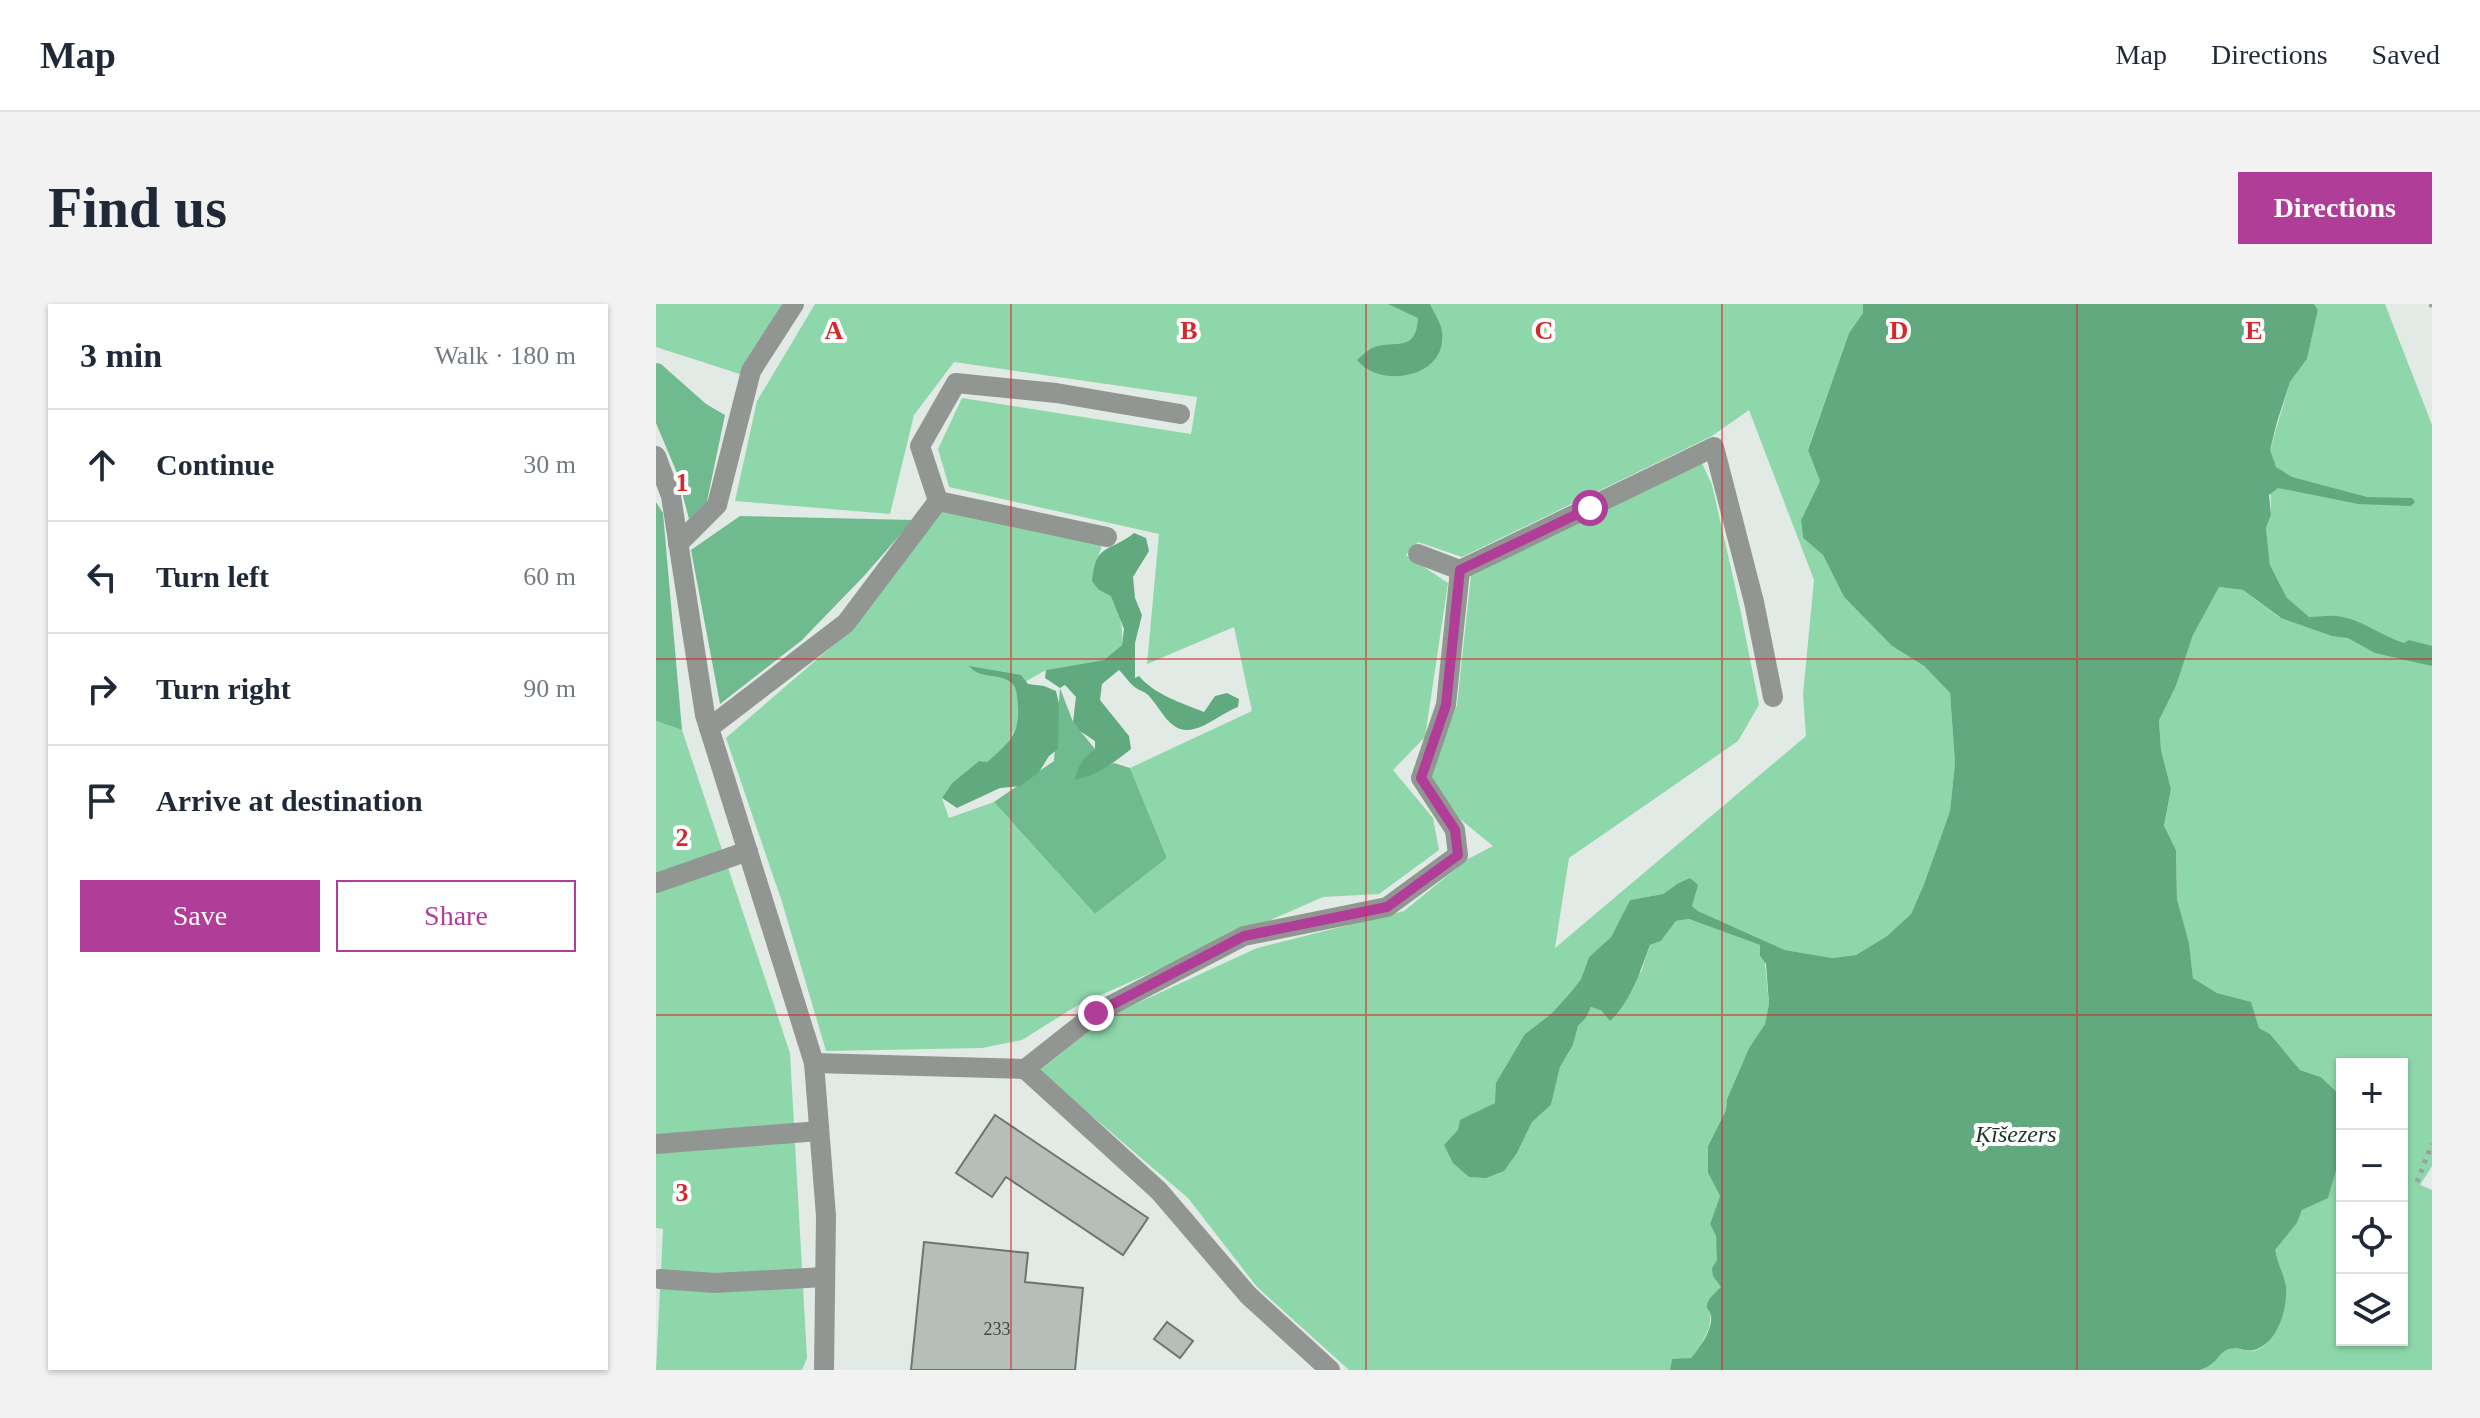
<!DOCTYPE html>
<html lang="en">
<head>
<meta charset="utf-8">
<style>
  body { margin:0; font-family:"Times New Roman",serif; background:#f2f2f3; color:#1f2937 }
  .controls { position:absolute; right:24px; bottom:24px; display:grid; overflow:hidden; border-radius:0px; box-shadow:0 2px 6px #0004 }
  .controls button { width:72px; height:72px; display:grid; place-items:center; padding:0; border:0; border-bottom:2px solid #e0e1e3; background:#fff; color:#1f2937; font:40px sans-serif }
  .stop { position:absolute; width:24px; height:24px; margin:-18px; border:6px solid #b03d98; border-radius:50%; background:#fff }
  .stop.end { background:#b03d98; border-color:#fff; box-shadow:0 2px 8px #0008 }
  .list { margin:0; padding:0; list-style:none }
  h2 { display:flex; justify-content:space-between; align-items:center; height:104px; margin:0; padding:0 32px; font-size:34px }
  h2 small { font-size:26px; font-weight:400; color:#747a83 }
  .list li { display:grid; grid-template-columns:52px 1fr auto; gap:24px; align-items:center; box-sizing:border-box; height:112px; padding:0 32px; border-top:2px solid #e0e1e3 }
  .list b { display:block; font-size:30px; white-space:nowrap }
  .list em { font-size:26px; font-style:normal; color:#747a83 }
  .actions { display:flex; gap:16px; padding:24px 32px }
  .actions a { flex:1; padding:18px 0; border:2px solid #b03d98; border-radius:0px; text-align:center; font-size:28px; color:#b03d98 }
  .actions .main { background:#b03d98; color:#fff }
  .icon { flex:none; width:44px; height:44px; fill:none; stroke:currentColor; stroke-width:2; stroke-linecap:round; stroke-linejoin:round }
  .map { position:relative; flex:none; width:1776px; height:1066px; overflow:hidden; border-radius:0px }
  header { display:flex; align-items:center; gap:48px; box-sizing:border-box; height:112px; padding:0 40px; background:#fff; border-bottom:2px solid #e0e1e3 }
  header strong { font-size:38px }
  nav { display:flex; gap:44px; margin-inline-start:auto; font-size:28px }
  .intro { display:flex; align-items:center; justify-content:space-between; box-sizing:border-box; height:192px; padding:0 48px }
  h1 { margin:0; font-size:56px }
  .button { padding:20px 36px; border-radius:0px; background:#b03d98; color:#fff; font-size:28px; font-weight:700 }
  main { display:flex; gap:48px; padding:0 48px }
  aside { flex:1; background:#fff; border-radius:0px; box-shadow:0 2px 6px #0004 }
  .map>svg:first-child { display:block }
</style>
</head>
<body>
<header>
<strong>Map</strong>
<nav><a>Map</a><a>Directions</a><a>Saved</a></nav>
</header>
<div class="intro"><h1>Find us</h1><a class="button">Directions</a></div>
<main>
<aside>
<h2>3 min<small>Walk · 180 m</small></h2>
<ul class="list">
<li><svg class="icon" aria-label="ahead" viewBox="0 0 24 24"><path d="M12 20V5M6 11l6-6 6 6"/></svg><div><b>Continue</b></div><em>30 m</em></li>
<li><svg class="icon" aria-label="left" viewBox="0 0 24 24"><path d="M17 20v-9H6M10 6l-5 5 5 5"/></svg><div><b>Turn left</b></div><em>60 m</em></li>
<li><svg class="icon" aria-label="right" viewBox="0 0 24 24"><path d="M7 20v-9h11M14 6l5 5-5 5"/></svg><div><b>Turn right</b></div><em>90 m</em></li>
<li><svg class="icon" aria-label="arrive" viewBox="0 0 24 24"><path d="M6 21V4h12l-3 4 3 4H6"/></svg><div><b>Arrive at destination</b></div></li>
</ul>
<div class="actions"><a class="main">Save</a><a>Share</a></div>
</aside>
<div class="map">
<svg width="1776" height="1066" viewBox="0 0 1776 1066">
  <rect width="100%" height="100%" fill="#e2eae5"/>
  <!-- green -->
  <g fill="#8ed7ab">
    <path d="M0,0h126l-42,70 -84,-27z"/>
    <path d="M159,0h1048v9l-14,20 -41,116 12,32 -19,39 2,18 20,17 21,42 48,49 32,20 26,27 5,70 -5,48 -26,73 -13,30 -24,22 -31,19 -24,3 -47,-8 -87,-39 -6,-5 2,-12 -17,-10 -14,10 -33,6 -19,37 -22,20 -8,22 -10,13 -20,22 -26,20 -30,69c-20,10 -36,25 -50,42l72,8 15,-31 19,-17 9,-38 13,-22 5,-19 8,-8 5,-11 11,4 39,-39 9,-27 11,-4 15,-20 13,-2 71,26v11l5,7 4,42 -4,19 -16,24 -22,51 -1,11 -18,36v27l12,23 -10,28 6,12 5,51 -10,27 -2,14 -10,21 -8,9 -19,2 -2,10h-321l-92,-83 -69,-89 -149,-127 66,-53 152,-70 147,-37 64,-52 25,-13 -33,-27 -29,-44 26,-70 14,-130 230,-114 11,24 28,123 19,97 -21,36 -169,117 -14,90 251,-212 -3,-42 11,-114 -65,-170 -37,26 -250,121 -44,-15 -12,13 42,28 -23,154 -32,33 40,48 6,32 -60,44 -56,3 -245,108 -56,35 -40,8 -156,3 -44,-149 -56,-164 119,-103 94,-126 164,33 -10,31 6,17 12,5c8,18 13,31 11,50l-18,15 -58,10 -30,17 4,33 -15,27 -18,15 -8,-1 -27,22 -10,15 7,20 45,-16 101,112 72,-56 -37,-90 122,-57 -18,-84 -87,37 12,-130 -210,-47 -11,-38 24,-51 229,36 6,-37 -243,-35 -40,53 -24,99 -155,-13 22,-100z"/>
    <path d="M1658,0h71l47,121v741l-12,19 12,5v180h-232c20,-6 11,-10 23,-19 9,-6 17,-1 26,0 29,1 33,-47 37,-68l-8,-15 -4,-18 23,-27 5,-13 26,-13 14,-47v190h60v-276h-60v33l-21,-20 -21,-7 -30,-36 -11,-6 -8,-25 -34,-10 -24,-15 -4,-35 -12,-44 -1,-49 -12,-23 7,-38 -10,-39 -2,-31 17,-33 17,-51 25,-48 25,3 37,28 7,-20 -17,-33 -4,-37 5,-13 -1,-65 20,-68 17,-23 11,-49z"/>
    <path d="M0,417l26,9 108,323 17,305 -5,12h-146l7,-141 -7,-1z"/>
  </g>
  <!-- forest -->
  <g fill="#70ba8f">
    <path d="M0,59l5,1 45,40 19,11 -18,86 -18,18 -12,-46 -21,-50z"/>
    <path d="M0,198l7,11 19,217 -26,-9z"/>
    <path d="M84,212l173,4 -49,56 -63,65 -81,63 -29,-154z"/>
    <path d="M404,384l13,34 22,27 -18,30 37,-16 16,5 37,90 -72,56 -101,-112 60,-41z"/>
  </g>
  <!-- water -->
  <g fill="#61aa7f">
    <path d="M732,0h42c3,7 9,16 11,23 12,49 -59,64 -84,33 6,-5 13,-13 21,-14 22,-5 38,5 40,-28z"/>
    <path d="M1207,0h451l4,6 -11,49 -17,23 -13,40 -7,28 6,17 16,10 75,20 45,1 3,4 -4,4 -53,-2 -80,-16 -9,7 2,20 -5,13 4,37 17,33 22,19c9,0 18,-2 27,-1 24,2 45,20 68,27l5,-3 23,6v20l-57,-13 -27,-15 -16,-2 -51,-18 -38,-28 -24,-3 -26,48 -17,51 -17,34 2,30 10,39 -7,37 12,24 1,49 12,44 4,35 24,15 34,9 8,26 11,6 30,36 21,7 21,20v53l-14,48 -26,12 -5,13 -22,27c2,12 10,28 11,36 2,21 -8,58 -32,64 -9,2 -16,-4 -25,-1 -13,4 -9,15 -29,21h-530l2,-11 19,-1c9,-10 22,-29 20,-43 -2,-8 -6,-4 -3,-13 2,-5 9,-11 13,-15l-8,-11 -1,-8 5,-8 -1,-24 -6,-12 10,-28 -12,-23v-27l18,-36 1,-11 22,-51 16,-24 4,-20 -3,-40 -6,-8v-11l-71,-26 -13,2 -15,20 -11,4c-10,27 -19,56 -40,76l-8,-10 -11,-4 -5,11 -8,8 -5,19 -13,22 -9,38 -19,17 -15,31 -13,18 -18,7 -17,-1 -16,-14 -9,-18 14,-15 2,-10 35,-17 1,-20 29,-49 26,-20 20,-22 10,-13 8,-22 22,-20 19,-37 33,-6 14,-10 13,-6 8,7 -6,21 6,5 87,39 47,8 24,-3 31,-19 24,-22 13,-30 26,-73 5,-48 -5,-70 -26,-27 -32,-20 -48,-49 -21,-42 -20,-17 -2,-18 19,-39 -12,-31 41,-117 14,-20z"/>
    <path d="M478,229l12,5 3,13 -16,26 2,21 7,17 -7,28v35l4,-2c16,19 43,27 65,36l11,-16 12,-3 12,6 -1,8c-16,6 -28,18 -44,22 -24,7 -33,-22 -47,-35 -5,-4 -5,-2 -11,-6 -6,-4 -11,-12 -17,-18l-17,14 -2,16 29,36 2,13c-17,14 -34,26 -56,31 1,-12 10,-24 20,-31v-8l-15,-10 -7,-9 3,-25 -11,-12 -5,3 -15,-10 1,-8 58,-10 18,-15 2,-16 -13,-33 -12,-6 -7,-9c4,-39 17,-28 42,-48z"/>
    <path d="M313,362l52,9 7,9 16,2 12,5 3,13 -1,45 -9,7 -10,16 -18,14 -21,2 -43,20 -15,-10 10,-15 27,-22 8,1c25,-21 35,-32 30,-65 -1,-7 -1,-12 -8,-16 -13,-8 -29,-2 -40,-15z"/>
  </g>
  <!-- building -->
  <g fill="#b6beb8" stroke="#6d7570" stroke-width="2">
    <path d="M339,811l153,103 -25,37 -117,-78 -14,20 -36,-24z"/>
    <path d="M268,938l104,11 -3,29 58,6 -8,82h-164z"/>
    <path d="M511,1018l26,19 -13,17 -26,-19z"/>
  </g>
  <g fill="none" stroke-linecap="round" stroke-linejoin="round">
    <!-- path -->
    <g stroke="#9ba19d" stroke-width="5" stroke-dasharray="4 6" stroke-linecap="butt">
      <path d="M1775,0l1,3"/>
      <path d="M1761,878l15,-38"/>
    </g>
    <!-- minor -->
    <g stroke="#929693" stroke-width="20">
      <path d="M0,152l15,40 34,219 109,348 12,153 -2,154"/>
      <path d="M282,197l-18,-55 36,-63 100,10 124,21"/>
      <path d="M22,240l39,-39 34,-134 43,-67"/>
      <path d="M762,250l42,16"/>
      <path d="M53,424l137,-105 92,-122 169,36"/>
      <path d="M0,579l92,-32"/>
      <path d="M158,759l211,6 71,-56 148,-77 143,-29 71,-52 -3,-25 -34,-52 25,-73 14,-135 254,-123 40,155 19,95"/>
      <path d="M369,765l134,122 89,104 82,75"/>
      <path d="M0,840l163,-13"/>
      <path d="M4,975l54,4 111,-6"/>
    </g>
  </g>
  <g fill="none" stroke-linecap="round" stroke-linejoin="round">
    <!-- route -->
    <path stroke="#b03d98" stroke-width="10" d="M440,709l148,-77 143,-29 71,-52 -3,-25 -34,-52 25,-73 14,-135 130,-62"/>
  </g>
  <!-- grid -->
  <path fill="none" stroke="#d62828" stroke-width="2" stroke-opacity="0.55" d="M355,0v1066M710,0v1066M1066,0v1066M1421,0v1066M0,355h1776M0,711h1776"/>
  <g text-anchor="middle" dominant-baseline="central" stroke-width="8" stroke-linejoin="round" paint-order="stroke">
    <!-- number labels -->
    <g font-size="18" fill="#424744">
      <text x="341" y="1025">233</text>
    </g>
    <!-- water labels -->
    <g font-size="24" font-style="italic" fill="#173825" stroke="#fff">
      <text x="1360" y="830">Ķīšezers</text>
    </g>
  </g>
  <g font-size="26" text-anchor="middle" font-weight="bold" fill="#d62828" stroke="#fff" stroke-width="8" stroke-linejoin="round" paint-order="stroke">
    <text x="178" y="35">A</text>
    <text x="533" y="35">B</text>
    <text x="888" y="35">C</text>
    <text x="1243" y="35">D</text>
    <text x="1598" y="35">E</text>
    <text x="26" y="187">1</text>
    <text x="26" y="542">2</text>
    <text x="26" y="897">3</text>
  </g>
</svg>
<div class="controls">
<button>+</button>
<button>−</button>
<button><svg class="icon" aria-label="locate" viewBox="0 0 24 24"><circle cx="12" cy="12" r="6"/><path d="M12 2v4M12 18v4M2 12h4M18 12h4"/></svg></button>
<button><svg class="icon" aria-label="layers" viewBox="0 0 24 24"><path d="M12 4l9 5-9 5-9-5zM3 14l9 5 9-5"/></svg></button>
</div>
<div class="stop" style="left:934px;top:204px"></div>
<div class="stop end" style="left:440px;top:709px"></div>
</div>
</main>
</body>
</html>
